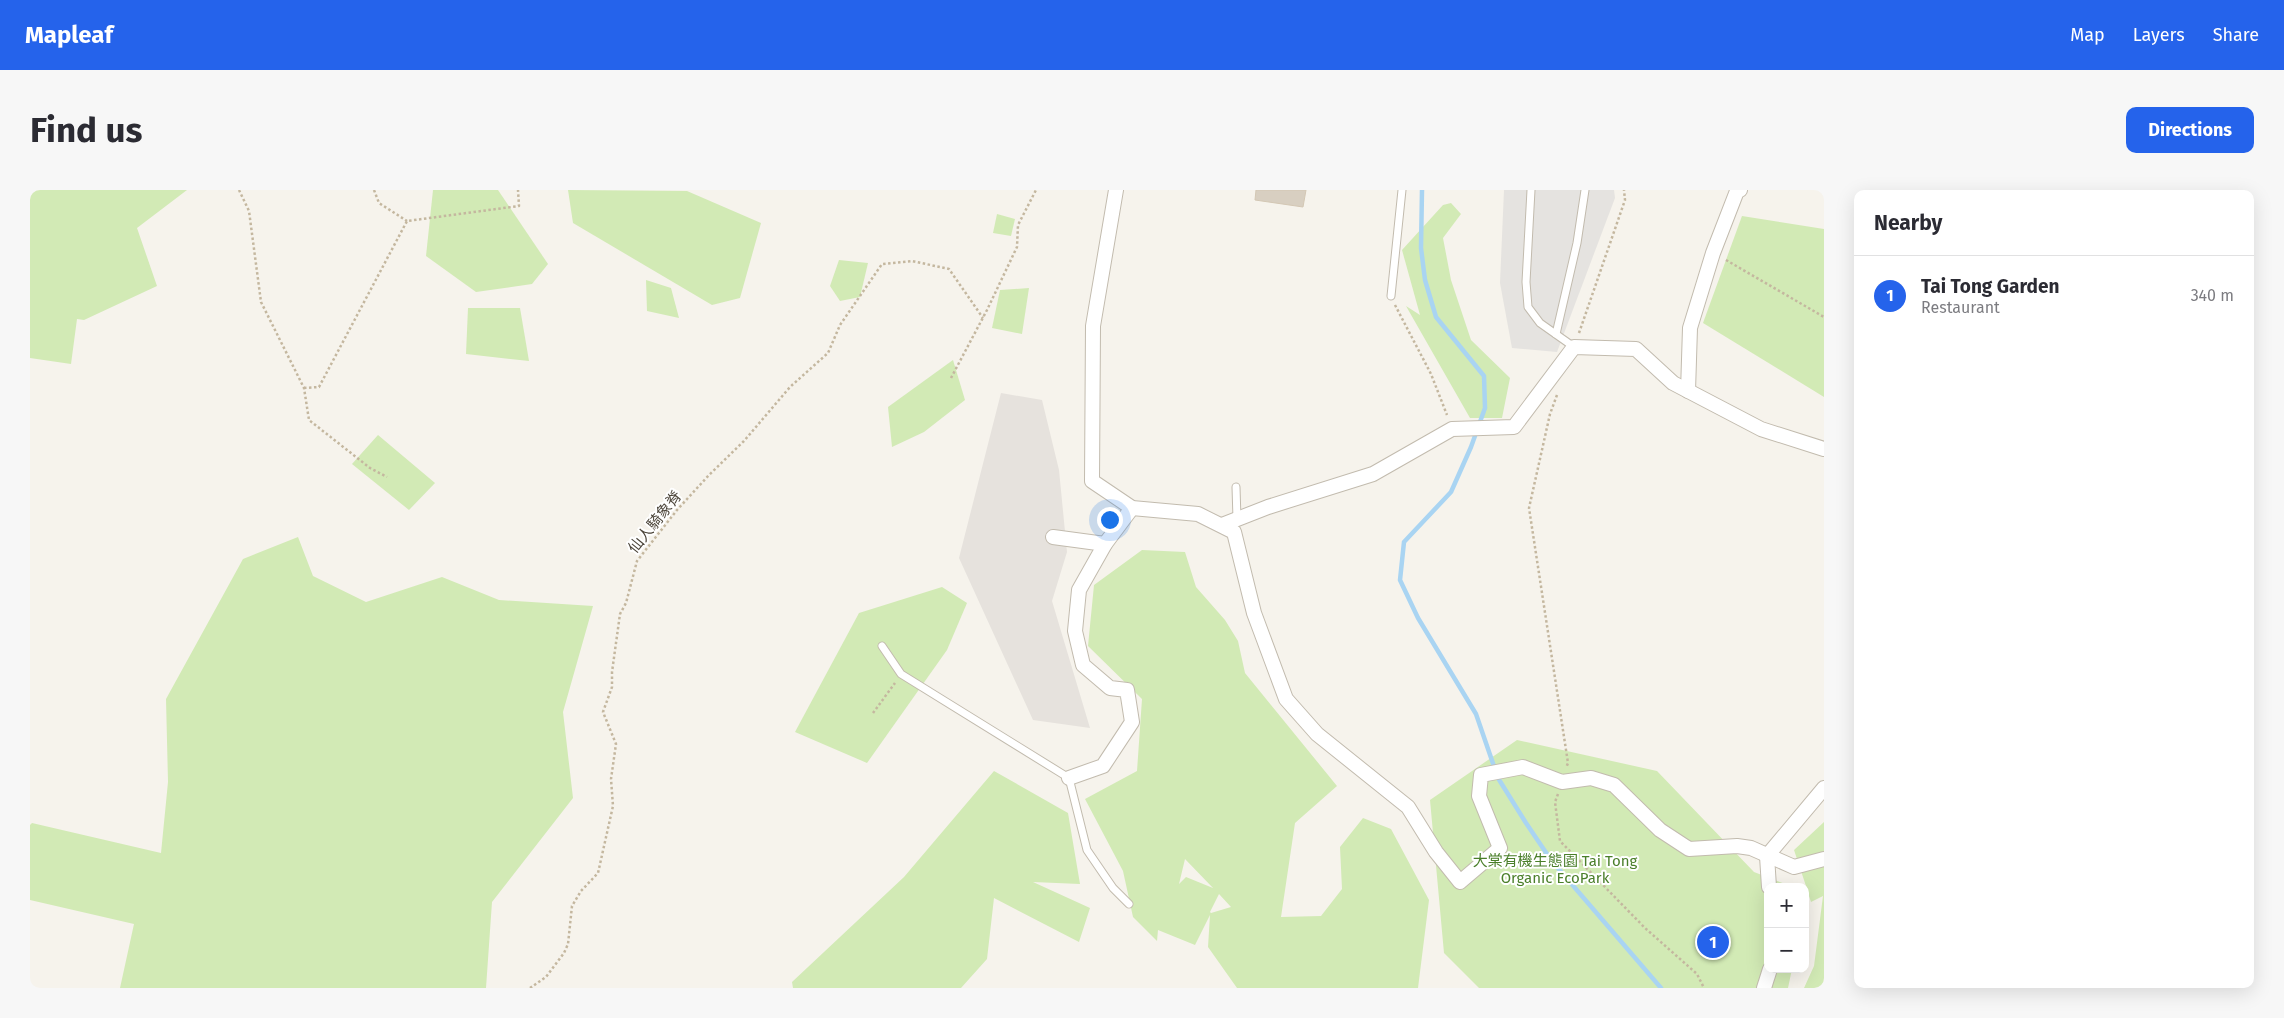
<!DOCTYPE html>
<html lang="en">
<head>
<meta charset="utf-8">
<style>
  body { margin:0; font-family:"Fira Sans","Noto Sans TC",sans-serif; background:#f7f7f7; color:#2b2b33 }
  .controls { position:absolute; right:15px; bottom:15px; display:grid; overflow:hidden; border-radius:10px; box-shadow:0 5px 20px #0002 }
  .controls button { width:45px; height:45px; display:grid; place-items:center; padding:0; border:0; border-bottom:1px solid #e1e1e2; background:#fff; color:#2b2b33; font:25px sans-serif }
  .you { position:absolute; left:1079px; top:329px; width:18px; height:18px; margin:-12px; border:4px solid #fff; border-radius:50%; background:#1a73e8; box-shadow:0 0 0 8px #1a73e833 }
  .badge { display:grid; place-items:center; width:32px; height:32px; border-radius:50%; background:#2563eb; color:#fff; font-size:16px; font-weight:700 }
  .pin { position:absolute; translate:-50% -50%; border:2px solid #fff; box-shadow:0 1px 5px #0006 }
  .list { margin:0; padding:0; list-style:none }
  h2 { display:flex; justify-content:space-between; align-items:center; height:65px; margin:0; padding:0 20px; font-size:21px }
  h2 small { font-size:16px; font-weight:400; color:#7c7c81 }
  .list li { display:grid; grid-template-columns:32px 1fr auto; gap:15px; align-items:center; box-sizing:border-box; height:80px; padding:0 20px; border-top:1px solid #e1e1e2 }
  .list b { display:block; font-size:19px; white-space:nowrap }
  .list p { margin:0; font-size:16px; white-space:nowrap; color:#7c7c81 }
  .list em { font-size:16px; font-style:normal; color:#7c7c81 }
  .map { position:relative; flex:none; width:1794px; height:798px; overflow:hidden; border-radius:10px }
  header { display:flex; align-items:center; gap:30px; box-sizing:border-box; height:70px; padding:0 25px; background:#2563eb; color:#fff }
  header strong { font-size:24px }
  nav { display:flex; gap:28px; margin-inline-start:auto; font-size:18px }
  .intro { display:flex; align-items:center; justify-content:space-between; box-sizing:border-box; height:120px; padding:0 30px }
  h1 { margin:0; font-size:35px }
  .button { padding:12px 22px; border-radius:10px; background:#2563eb; color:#fff; font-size:18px; font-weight:700 }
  main { display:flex; gap:30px; padding:0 30px }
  aside { flex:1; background:#fff; border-radius:10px; box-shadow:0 5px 20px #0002 }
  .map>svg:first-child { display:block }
</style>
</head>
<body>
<header>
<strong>Mapleaf</strong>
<nav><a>Map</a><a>Layers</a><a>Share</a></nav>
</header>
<div class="intro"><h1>Find us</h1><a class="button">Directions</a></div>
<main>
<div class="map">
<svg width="1794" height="798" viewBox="0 0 1794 798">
  <rect width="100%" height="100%" fill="#f6f3ec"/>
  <!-- industrial -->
  <path fill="#e6e2dd" d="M971,203l41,7 17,70 8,82 -15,49 38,127 -57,-8 -74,-162z"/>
  <!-- green -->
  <g fill="#d2eab5" fill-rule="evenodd">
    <path d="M0,0h157l-50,38 20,58 -73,34 -7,-1 -6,45 -41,-6z"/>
    <path d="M403,0h65l50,74 -16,20 -56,8 -50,-36z"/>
    <path d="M538,0l119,1 74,32 -21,75 -28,7 -139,-82z"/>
    <path d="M1421,13l10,11 -18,24 8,42 20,60 39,38 -8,40h-32l-64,-112 14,9 -18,-65 41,-45z"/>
    <path d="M967,24l18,5 -4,17 -18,-3z"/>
    <path d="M1712,26l82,13v168l-121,-74z"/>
    <path d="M809,70l29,3 -8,34 -20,4 -10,-15z"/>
    <path d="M616,90l25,8 8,30 -32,-7z"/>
    <path d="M999,98l-7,46 -30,-6 8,-38z"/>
    <path d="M438,118h52l9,53 -63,-7z"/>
    <path d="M923,170l12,40 -41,32 -32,15 -4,-40z"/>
    <path d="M348,245l57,48 -26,27 -57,-46z"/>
    <path d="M268,347l15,39 53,26 76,-25 57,23 94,6 -30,106 10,86 -81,104 -6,86h-366l14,-64 -104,-24v-75l2,-2 129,30 7,-71 -2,-83 77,-140z"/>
    <path d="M1112,360l43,2 11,35 29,33 13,21 7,32 92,113 -42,37 -14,94 40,-1 21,-27 -2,-42 23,-29 28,11 38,71 -11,88h-181l-29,-41 2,-32 -15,30 -37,-15 -1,11 -24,-24 -10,-46 -38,-72 52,-28 5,-72 -54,-53 6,-61zM1155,669l28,29 -27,-11 -7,7zM1189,704l12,13 -20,6 -1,-1z"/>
    <path d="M912,397l25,16 -20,47 -80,113 -72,-31 64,-119z"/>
    <path d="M1487,550l140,31 97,101 39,15h-25v82h24l-4,19h-309l-35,-35 -14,-153z"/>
    <path d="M964,581l74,42 12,71 -47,-2 57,26 -11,34 -85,-44 -7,61 -26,29h-168l-1,-6 112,-105z"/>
    <path d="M1794,632v166h-20l10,-22 9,-70 -12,6 -3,-9 -3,11v-13l3,1 -14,-42z"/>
  </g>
  <!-- parking -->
  <path fill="#e5e3e0" d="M1474,0h110l1,8 -58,154 -45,-4 -12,-65z"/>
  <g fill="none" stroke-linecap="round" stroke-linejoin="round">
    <!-- stream -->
    <path stroke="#a9d4f2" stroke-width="4.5" d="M1392,0l-1,58 4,32 11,37 48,59 1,32 -14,39 -20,45 -47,50 -4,38 18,38 58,96 22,64 28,45 25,37 110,128"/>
  </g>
  <!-- building -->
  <path fill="#d8cfc1" stroke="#d3c7b4" d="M1226,0h50l-3,17 -48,-7z"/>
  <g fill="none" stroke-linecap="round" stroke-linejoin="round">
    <!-- service casing -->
    <g stroke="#c2bbae" stroke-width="9">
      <g id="service">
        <path d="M1501,0l-5,92 2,25 12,16 34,24"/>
        <path d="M1361,106l11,-106"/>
        <path d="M1526,144l21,-91 8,-53"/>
        <path d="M1206,297l1,32"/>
        <path d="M852,456l19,28 168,104 18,72 26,38 16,16"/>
      </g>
    </g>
    <!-- minor casing -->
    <g stroke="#c2bbae" stroke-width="16">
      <g id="minor">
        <path d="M1086,0l-23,136 -1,155 40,27 66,6 36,18 20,81 32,86 31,35 91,73 28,45 24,30 40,-34 -21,-52 2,-21 42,-8 39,15 29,-4 23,7 46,45 29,19 48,-3 14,2 43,19 30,-8"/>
        <path d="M1658,201l2,-63 23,-75 24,-62 3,-1"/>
        <path d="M1192,335l46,-18 105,-33 79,-45 62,-2 60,-80 62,2 37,34 88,46 63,20"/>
        <path d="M1023,347l52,7 27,-36"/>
        <path d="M1039,588l34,-12 29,-44 -5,-32 -17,-2 -27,-23 -8,-34 4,-41 26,-46"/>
        <path d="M1739,697l-2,-31 57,-68"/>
        <path d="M1734,798l6,-19"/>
      </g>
    </g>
    <!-- path -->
    <g stroke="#c4b79f" stroke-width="2.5" stroke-dasharray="2.5 2.5" stroke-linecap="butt">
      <path d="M209,0l10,21 12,91 43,86 5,32 61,48 17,9"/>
      <path d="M344,0l5,13 28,18"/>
      <path d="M1696,70l98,57"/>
      <path d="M1365,115l36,69 16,41"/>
      <path d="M1549,143l46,-133 -1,-10"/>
      <path d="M921,188l36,-68 30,-63 1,-22 18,-35"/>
      <path d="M274,198l15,-1 88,-166 112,-15 -1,-16"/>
      <path d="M1527,205l-7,19 -21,94 39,255 -2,5"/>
      <path d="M843,523l22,-30"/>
      <path d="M1528,604l-3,8 5,39 85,87 52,46 7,14"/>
      <path d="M500,798l16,-11 18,-24 4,-9 4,-38 9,-15 17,-18 15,-67 -2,-27 5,-35 -13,-32 9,-25v-15l8,-58 6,-11 11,-42 40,-51 32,-35 35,-34 46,-54 38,-34 12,-28 42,-61 30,-3 37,8 34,49"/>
    </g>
    <!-- service -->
    <use href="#service" stroke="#fff" stroke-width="7"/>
    <!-- minor -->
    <use href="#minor" stroke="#fff" stroke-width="14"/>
  </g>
  <g text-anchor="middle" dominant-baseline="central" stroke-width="4" stroke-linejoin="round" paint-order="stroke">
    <!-- street labels -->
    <g font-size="15" fill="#4b4439" stroke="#fff">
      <text transform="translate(625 332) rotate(-51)">仙人騎象脊</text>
    </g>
    <!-- park labels -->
    <g font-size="15" fill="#4a7f2a" stroke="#fff">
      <text x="1525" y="671">大棠有機生態園 Tai Tong<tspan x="1525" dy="17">Organic EcoPark</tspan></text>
    </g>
  </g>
</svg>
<div class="controls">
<button>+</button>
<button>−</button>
</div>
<div class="you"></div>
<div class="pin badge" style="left:1683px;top:752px">1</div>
</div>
<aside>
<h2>Nearby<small></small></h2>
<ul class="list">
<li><span class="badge">1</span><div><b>Tai Tong Garden</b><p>Restaurant</p></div><em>340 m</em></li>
</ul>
</aside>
</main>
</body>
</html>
